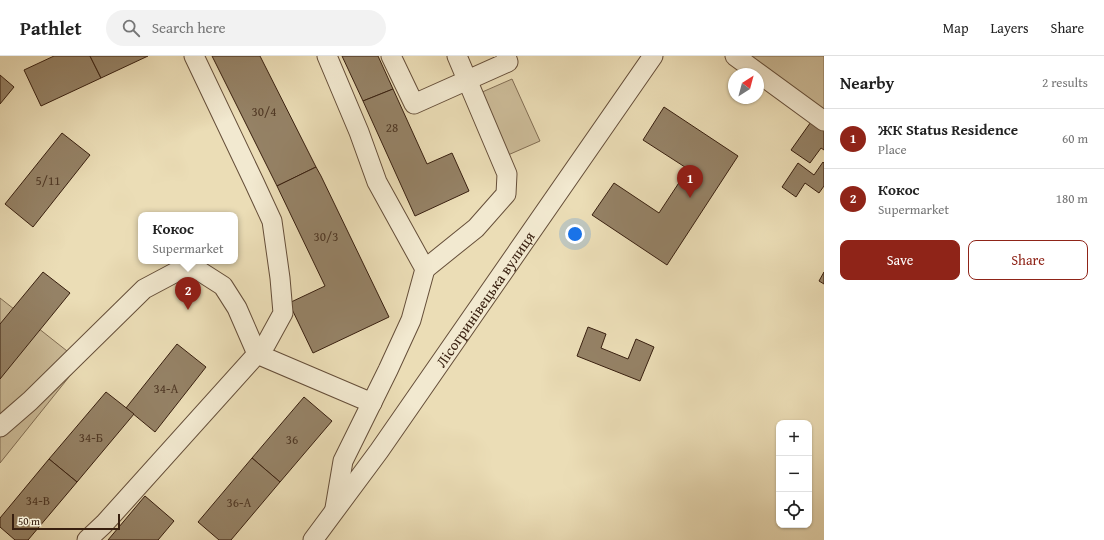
<!DOCTYPE html>
<html lang="en">
<head>
<meta charset="utf-8">
<style>
  body { margin:0; font-family:"Gentium Book Plus",serif; background:#f2f2f2; color:#222 }
  .controls { position:absolute; right:12px; bottom:12px; display:grid; overflow:hidden; border-radius:8px; box-shadow:0 1px 3px #0004 }
  .controls button { width:36px; height:36px; display:grid; place-items:center; padding:0; border:0; border-bottom:1px solid #e0e0e0; background:#fff; color:#222; font:20px sans-serif }
  .compass { position:absolute; left:728px; top:12px; width:36px; height:36px; border-radius:50%; background:#fff; box-shadow:0 1px 3px #0004; rotate:36deg }
  .scale { position:absolute; left:12px; bottom:10px; width:108px; box-sizing:border-box; padding-left:4px; border:2px solid #381f0f; border-top:0; font-size:11px; line-height:14px; white-space:nowrap; color:#381f0f; -webkit-text-stroke:3px #f2e9d0; paint-order:stroke }
  .you { position:absolute; left:575px; top:178px; width:14px; height:14px; margin:-10px; border:3px solid #fff; border-radius:50%; background:#1a73e8; box-shadow:0 0 0 6px #1a73e833 }
  .badge { display:grid; place-items:center; width:26px; height:26px; border-radius:50%; background:#8f2418; color:#fff; font-size:13px; font-weight:700 }
  .pin { position:absolute; translate:-50% -33px; filter:drop-shadow(0 1px 2px #0008) }
  .pin::after { content:''; position:absolute; top:21px; width:14px; height:12px; background:inherit; clip-path:polygon(0 0,100% 0,50% 100%) }
  .popup { position:absolute; left:138px; top:156px; width:100px; height:52px; box-sizing:border-box; display:grid; place-content:center; border-radius:8px; background:#fff; filter:drop-shadow(0 1px 3px #0005); font-size:13px; white-space:nowrap; color:#767676 }
  .popup b { font-size:15px; color:#222 }
  .popup::after { content:''; position:absolute; left:50%; top:100%; margin-left:-8px; border:8px solid transparent; border-top-color:#fff }
  .list { margin:0; padding:0; list-style:none }
  h2 { display:flex; justify-content:space-between; align-items:center; height:52px; margin:0; padding:0 16px; font-size:17px }
  h2 small { font-size:13px; font-weight:400; color:#767676 }
  .list li { display:grid; grid-template-columns:26px 1fr auto; gap:12px; align-items:center; box-sizing:border-box; height:60px; padding:0 16px; border-top:1px solid #e0e0e0 }
  .list b { display:block; font-size:15px; white-space:nowrap }
  .list p { margin:0; font-size:13px; white-space:nowrap; color:#767676 }
  .list em { font-size:13px; font-style:normal; color:#767676 }
  .actions { display:flex; gap:8px; padding:12px 16px }
  .actions a { flex:1; padding:9px 0; border:1px solid #8f2418; border-radius:8px; text-align:center; font-size:14px; color:#8f2418 }
  .actions .main { background:#8f2418; color:#fff }
  .icon { flex:none; width:22px; height:22px; fill:none; stroke:currentColor; stroke-width:2; stroke-linecap:round; stroke-linejoin:round }
  .map { position:relative; flex:none; width:824px; height:484px; overflow:hidden }
  header { display:flex; align-items:center; gap:24px; box-sizing:border-box; height:56px; padding:0 20px; background:#fff; border-bottom:1px solid #e0e0e0 }
  header strong { font-size:19px }
  nav { display:flex; gap:22px; margin-inline-start:auto; font-size:14px }
  .search { width:280px; height:36px; background:#f2f2f2; display:flex; align-items:center; gap:10px; box-sizing:border-box; padding:0 14px; border-radius:22px; color:#767676; font-size:15px }
  main { display:flex }
  aside { flex:1; background:#fff }
  .map>svg:first-child { display:block }
</style>
</head>
<body>
<header>
<strong>Pathlet</strong>
<div class="search"><svg class="icon" aria-label="search" viewBox="0 0 24 24"><circle cx="10" cy="10" r="6"/><path d="M15 15l6 6"/></svg>Search here</div>
<nav><a>Map</a><a>Layers</a><a>Share</a></nav>
</header>
<main>
<div class="map">
<svg width="824" height="484" viewBox="0 0 824 484">
  <rect width="100%" height="100%" fill="#ebddb6"/>
  <filter id="stains"><feTurbulence type="fractalNoise" baseFrequency=".005" numOctaves="4"/><feColorMatrix values="0 0 0 0 .2 0 0 0 0 .09 0 0 0 0 .02 0 0 0 .5 -.17"/></filter>
  <radialGradient id="worn" r=".72"><stop offset=".6" stop-color="#630" stop-opacity="0"/><stop offset="1" stop-color="#630" stop-opacity=".3"/></radialGradient>
  <!-- green -->
  <g fill="#cdbd9a" stroke="#826e54">
    <path d="M735,0h89v65z"/>
    <path d="M512,23l28,62 -32,14 -28,-62z"/>
    <path d="M0,242l81,64 -81,101z"/>
  </g>
  <!-- building -->
  <g fill="#958266" stroke="#381f0f">
    <path d="M54,0h36l11,22 -60,28 -17,-36z"/>
    <path d="M90,0h58l-47,22z"/>
    <path d="M212,0h48l56,111 -39,19z"/>
    <path d="M342,0h36l15,33 -30,12z"/>
    <path d="M0,19l14,12 -14,17z"/>
    <path d="M393,33l34,75 25,-11 17,38 -54,25 -52,-115z"/>
    <path d="M664,51l74,49 -71,109 -75,-50 22,-32 45,30 29,-44 -45,-29z"/>
    <path d="M813,63l11,8v23l-3,-2 -11,15 -19,-13z"/>
    <path d="M62,77l28,22 -57,72 -28,-23z"/>
    <path d="M823,106l1,1v23l-5,7 -14,-10 -9,14 -14,-10 16,-24 16,12z"/>
    <path d="M316,111l5,9 68,141 -76,36 -24,-50 36,-17 -48,-100z"/>
    <path d="M43,216l27,21 -70,86v-55z"/>
    <path d="M824,216v12l-5,-3z"/>
    <path d="M588,271l18,7 -5,14 27,11 8,-20 18,8 -14,34 -63,-25z"/>
    <path d="M177,288l29,23 -51,65 -29,-24z"/>
    <path d="M106,336l28,22 -57,68 -28,-23z"/>
    <path d="M304,341l28,24 -52,61 -28,-24z"/>
    <path d="M252,402l28,24 -49,58h-12l-21,-18z"/>
    <path d="M49,403l28,23 -49,58h-13l-15,-13v-9z"/>
    <path d="M145,440l29,25 -16,19h-50z"/>
  </g>
  <g fill="none" stroke-linecap="round" stroke-linejoin="round">
    <!-- minor casing -->
    <g stroke="#654e39" stroke-width="21">
      <g id="minor">
        <path d="M327,0l32,76 18,50 48,87 -14,51 -23,50 -45,91 -8,47"/>
        <path d="M391,0l23,48 94,-42 -2,-6"/>
        <path d="M735,0l89,65"/>
        <path d="M425,213l51,-41 30,-34 1,-20 -50,-118"/>
        <path d="M0,371l30,-26 114,-112 32,-17 22,-2 25,16 14,22 20,46 115,49"/>
        <path d="M87,484l17,-16 162,-180 17,-31 -3,-35 -8,-57 -18,-39 -60,-126"/>
        <path id="s1" d="M313,484l66,-89 274,-395"/>
      </g>
    </g>
    <!-- minor -->
    <use href="#minor" stroke="#f2e9d0" stroke-width="19"/>
  </g>
  <g text-anchor="middle" dominant-baseline="central" stroke-width="3" stroke-linejoin="round" paint-order="stroke">
    <!-- number labels -->
    <g font-size="13" fill="#4f3825">
      <text x="264" y="55">30/4</text>
      <text x="392" y="71">28</text>
      <text x="48" y="124">5/11</text>
      <text x="326" y="180">30/3</text>
      <text x="166" y="332">34-А</text>
      <text x="91" y="381">34-Б</text>
      <text x="292" y="383">36</text>
      <text x="38" y="444">34-В</text>
      <text x="239" y="446">36-А</text>
    </g>
    <!-- street labels -->
    <g font-size="15" fill="#381f0f" stroke="#f2e9d0">
      <text stroke="none"><textPath href="#s1" startOffset="296">Лісогринівецька вулиця</textPath></text>
    </g>
  </g>
  <rect width="100%" height="100%" filter="url(#stains)"/>
  <rect width="100%" height="100%" fill="url(#worn)"/>
</svg>
<div class="controls">
<button>+</button>
<button>−</button>
<button><svg class="icon" aria-label="locate" viewBox="0 0 24 24"><circle cx="12" cy="12" r="6"/><path d="M12 2v4M12 18v4M2 12h4M18 12h4"/></svg></button>
</div>
<svg class="compass" viewBox="-18 -18 36 36"><path d="M0-13l5 13h-10z" fill="#e53935"/><path d="M0 13l5-13h-10z" fill="#767676"/></svg>
<div class="scale">50 m</div>
<div class="you"></div>
<div class="pin badge" style="left:690px;top:142px">1</div>
<div class="pin badge" style="left:188px;top:254px">2</div>
<div class="popup"><b>Кокос</b>Supermarket</div>
</div>
<aside>
<h2>Nearby<small>2 results</small></h2>
<ul class="list">
<li><span class="badge">1</span><div><b>ЖК Status Residence</b><p>Place</p></div><em>60 m</em></li>
<li><span class="badge">2</span><div><b>Кокос</b><p>Supermarket</p></div><em>180 m</em></li>
</ul>
<div class="actions"><a class="main">Save</a><a>Share</a></div>
</aside>
</main>
</body>
</html>
